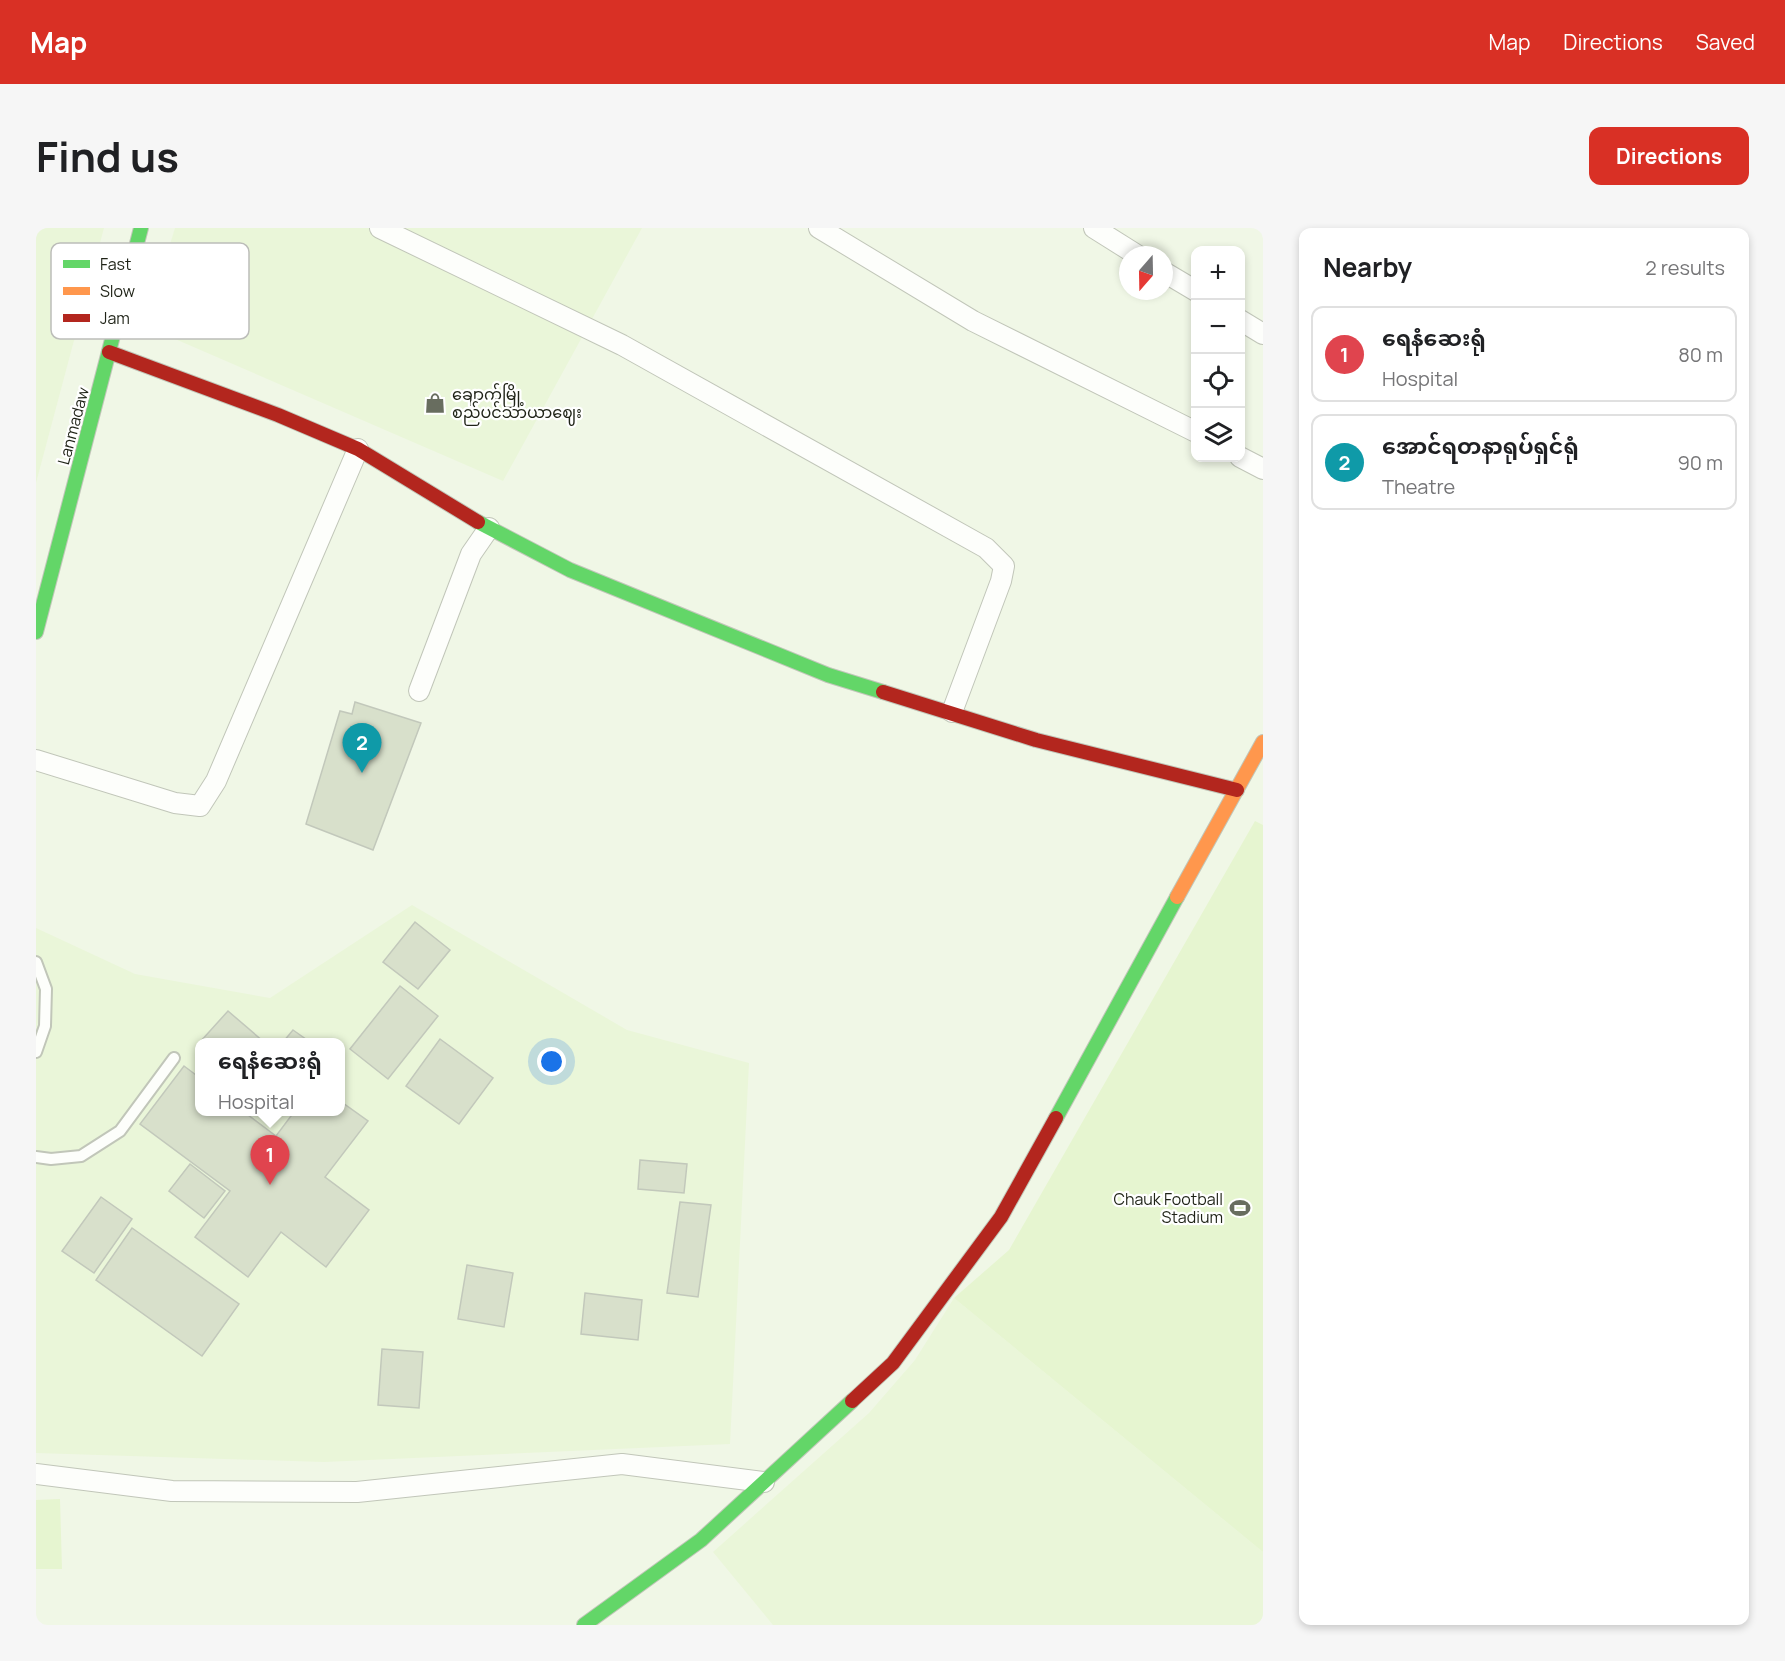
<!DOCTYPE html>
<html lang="en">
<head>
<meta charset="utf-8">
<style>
  body { margin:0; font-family:Manrope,"Noto Sans Myanmar",sans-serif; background:#f6f6f6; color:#202124 }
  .controls { position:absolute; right:18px; top:18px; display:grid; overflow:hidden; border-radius:12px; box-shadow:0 3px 9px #0003 }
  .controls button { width:54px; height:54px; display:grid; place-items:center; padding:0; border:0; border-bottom:2px solid #e0e0e0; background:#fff; color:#202124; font:30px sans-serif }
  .compass { position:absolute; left:1083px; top:18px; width:54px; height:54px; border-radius:50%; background:#fff; box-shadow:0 3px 9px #0003; rotate:200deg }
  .you { position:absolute; left:516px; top:834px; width:21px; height:21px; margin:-15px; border:4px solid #fff; border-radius:50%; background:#1a73e8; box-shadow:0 0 0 9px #1a73e833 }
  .badge { display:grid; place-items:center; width:39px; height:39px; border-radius:50%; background:#d93025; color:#fff; font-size:20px; font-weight:700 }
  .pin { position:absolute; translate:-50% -50px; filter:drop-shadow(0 2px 3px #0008) }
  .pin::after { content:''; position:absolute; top:32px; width:21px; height:18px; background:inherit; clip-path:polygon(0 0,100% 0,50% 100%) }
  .popup { position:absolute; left:159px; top:810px; width:150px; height:78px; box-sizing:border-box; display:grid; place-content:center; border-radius:12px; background:#fff; filter:drop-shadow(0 2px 4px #0005); font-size:20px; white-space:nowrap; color:#757577 }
  .popup b { font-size:22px; color:#202124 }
  .popup::after { content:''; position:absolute; left:50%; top:100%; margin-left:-12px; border:12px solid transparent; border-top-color:#fff }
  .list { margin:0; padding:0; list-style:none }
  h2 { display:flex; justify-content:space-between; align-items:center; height:78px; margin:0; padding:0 24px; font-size:26px }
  h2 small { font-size:20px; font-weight:400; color:#757577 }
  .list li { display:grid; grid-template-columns:39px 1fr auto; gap:18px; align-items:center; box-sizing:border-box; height:96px; margin:0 12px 12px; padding:0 12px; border:2px solid #e0e0e0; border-radius:12px }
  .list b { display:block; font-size:22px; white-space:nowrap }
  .list p { margin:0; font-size:20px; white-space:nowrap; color:#757577 }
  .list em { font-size:20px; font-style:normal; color:#757577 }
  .icon { flex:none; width:33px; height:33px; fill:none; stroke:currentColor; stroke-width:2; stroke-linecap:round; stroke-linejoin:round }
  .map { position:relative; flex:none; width:1227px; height:1397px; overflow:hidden; border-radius:12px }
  header { display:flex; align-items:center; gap:36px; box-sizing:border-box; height:84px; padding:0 30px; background:#d93025; color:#fff }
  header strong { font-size:28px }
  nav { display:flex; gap:33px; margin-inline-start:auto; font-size:21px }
  .intro { display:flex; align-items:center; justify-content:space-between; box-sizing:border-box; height:144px; padding:0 36px }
  h1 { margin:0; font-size:42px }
  .button { padding:15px 27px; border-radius:12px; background:#d93025; color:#fff; font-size:21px; font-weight:700 }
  main { display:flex; gap:36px; padding:0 36px }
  aside { flex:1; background:#fff; border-radius:12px; box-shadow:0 3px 9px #0003 }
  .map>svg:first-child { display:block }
</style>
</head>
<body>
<header>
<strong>Map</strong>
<nav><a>Map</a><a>Directions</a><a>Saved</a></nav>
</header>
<div class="intro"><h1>Find us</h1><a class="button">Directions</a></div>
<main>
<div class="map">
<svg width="1227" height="1397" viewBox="0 0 1227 1397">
  <rect width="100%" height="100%" fill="#f0f7e6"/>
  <!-- built -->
  <g fill="#eaf6d9" fill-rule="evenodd">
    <path d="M0,0h68l-68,255z"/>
    <path d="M139,0h467l-139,253 -358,-155z"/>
    <path d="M376,677l215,125 122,33 -19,381 -406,18 -288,-9v-525l99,46 135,24zM164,814h140v70h-140z"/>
    <path d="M918,1070l309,254v73h-490l-60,-73 156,-139 46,-53z"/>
  </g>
  <!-- green -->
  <g fill="#e6f5d0">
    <path d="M1219,593l8,4v727l-309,-254 55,-48z"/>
    <path d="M24,1271l2,70h-26v-69z"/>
  </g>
  <!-- building -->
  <g fill="#d8e0cb" stroke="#c2c8bb" stroke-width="1.5">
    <path d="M319,474l66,21 -48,127 -67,-26 34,-113 12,3z"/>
    <path d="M379,694l35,28 -32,39 -35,-27z"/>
    <path d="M364,758l38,30 -50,63 -38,-30z"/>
    <path d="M192,783l36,31h-64z"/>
    <path d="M257,802l17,12h-27z"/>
    <path d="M404,811l53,39 -34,46 -53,-38z"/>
    <path d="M148,838l16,12v34h44l32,24 18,-24h46v-11l28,20 -43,56 44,33 -43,57 -45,-35 -33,45 -53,-40 35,-46 -90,-67z"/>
    <path d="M604,932l47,4 -3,29 -46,-4z"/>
    <path d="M154,936l35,27 -21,27 -35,-27z"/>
    <path d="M65,969l31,22 -38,54 -32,-22z"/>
    <path d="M644,974l31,3 -13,92 -31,-4z"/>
    <path d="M96,1000l107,76 -37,52 -106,-76z"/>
    <path d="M431,1037l46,8 -9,54 -46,-8z"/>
    <path d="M549,1065l57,7 -4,40 -57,-6z"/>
    <path d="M346,1121l41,3 -4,56 -41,-3z"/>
  </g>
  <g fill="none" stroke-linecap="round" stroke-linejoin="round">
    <!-- lane casing -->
    <g stroke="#c1c6b9" stroke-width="14">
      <g id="lane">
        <path d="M0,734l10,27 -1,37 -9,26"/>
        <path d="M0,929l15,2 30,-3 39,-25 54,-73"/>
      </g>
    </g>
    <!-- street casing -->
    <g stroke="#c1c6b9" stroke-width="22">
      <g id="street">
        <path d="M344,0l242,117 364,203 18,18 -3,15 -49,131"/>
        <path d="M783,0l154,93 223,111"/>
        <path d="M1058,0l43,27"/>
        <path d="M1128,44l32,19"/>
        <path d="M1204,92l23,14"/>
        <path d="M1204,229l23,12"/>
        <path d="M383,463l52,-137 18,-26"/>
        <path d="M0,532l139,43 25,3 16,-25 142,-332"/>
        <path d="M0,1246l136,17 185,1 265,-28 142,18"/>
      </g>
    </g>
    <!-- fast casing -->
    <g stroke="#c1c6b9" stroke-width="16">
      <g id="fast">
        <path d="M442,294l92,48 258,105 55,17"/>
        <path d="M0,404l105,-404"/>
        <path d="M1020,890l121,-221"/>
        <path d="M548,1397l117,-85 151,-139"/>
      </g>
    </g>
    <!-- slow casing -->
    <g stroke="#c1c6b9" stroke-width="16">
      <path id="slow" d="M1141,669l86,-155"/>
    </g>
    <!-- jam casing -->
    <g stroke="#c1c6b9" stroke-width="16">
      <g id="jam">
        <path d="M73,124l169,63 80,34 120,73"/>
        <path d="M847,464l153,48 201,50"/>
        <path d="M816,1173l41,-38 108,-146 55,-99"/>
      </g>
    </g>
    <!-- lane -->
    <use href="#lane" stroke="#fdfefb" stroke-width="10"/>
    <!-- street -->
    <use href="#street" stroke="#fdfefb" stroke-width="20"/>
    <!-- fast -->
    <use href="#fast" stroke="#63d668" stroke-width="14"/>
    <!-- slow -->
    <use href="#slow" stroke="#ff974d" stroke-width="14"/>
    <!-- jam -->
    <use href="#jam" stroke="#b3261e" stroke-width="14"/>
  </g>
  <!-- icons -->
  <defs>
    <g id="shop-bare" transform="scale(1.62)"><path d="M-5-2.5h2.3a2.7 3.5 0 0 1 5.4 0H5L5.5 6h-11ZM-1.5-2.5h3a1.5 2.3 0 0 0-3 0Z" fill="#686d5f" stroke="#fff" stroke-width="2.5" paint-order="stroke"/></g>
    <g id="stadium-bare" transform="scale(1.62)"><path d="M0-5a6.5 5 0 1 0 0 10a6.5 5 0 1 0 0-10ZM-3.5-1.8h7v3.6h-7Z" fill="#686d5f" stroke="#fff" stroke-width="2.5" paint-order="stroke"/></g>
  </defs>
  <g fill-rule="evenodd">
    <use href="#shop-bare" x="399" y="175"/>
    <use href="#stadium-bare" x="1204" y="980"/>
  </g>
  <g text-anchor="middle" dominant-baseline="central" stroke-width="4.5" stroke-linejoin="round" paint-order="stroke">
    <!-- poi labels -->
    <g font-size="16" fill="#1f2317" stroke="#fff" text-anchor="start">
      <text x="416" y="166">ချောက်မြို့<tspan x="416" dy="18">စည်ပင်သာယာဈေး</tspan></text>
      <text x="1187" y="971" text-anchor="end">Chauk Football<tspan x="1187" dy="18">Stadium</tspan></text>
    </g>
    <!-- street labels -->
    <g font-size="16" fill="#1f2317" stroke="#fff">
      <text transform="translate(37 198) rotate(-75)">Lanmadaw</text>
    </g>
  </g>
  <!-- legend -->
  <rect x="15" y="15" width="198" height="96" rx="9" fill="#fff" stroke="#bcbdb9" stroke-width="1.5"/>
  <rect x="27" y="32" width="27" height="8" fill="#63d668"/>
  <rect x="27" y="59" width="27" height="8" fill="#ff974d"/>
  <rect x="27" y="86" width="27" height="8" fill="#b3261e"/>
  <g font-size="16" fill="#1f2317">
    <text x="64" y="42">Fast</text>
    <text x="64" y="69">Slow</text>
    <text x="64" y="96">Jam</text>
  </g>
</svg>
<div class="controls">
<button>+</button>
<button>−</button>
<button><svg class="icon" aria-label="locate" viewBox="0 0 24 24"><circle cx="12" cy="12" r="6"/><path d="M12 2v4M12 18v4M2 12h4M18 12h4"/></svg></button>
<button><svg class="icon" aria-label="layers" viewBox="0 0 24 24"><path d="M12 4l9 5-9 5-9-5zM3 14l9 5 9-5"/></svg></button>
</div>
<svg class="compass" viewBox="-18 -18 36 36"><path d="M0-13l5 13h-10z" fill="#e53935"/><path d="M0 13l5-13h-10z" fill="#757577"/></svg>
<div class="you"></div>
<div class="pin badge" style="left:234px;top:957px;background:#e0444e">1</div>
<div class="popup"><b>ရေနံဆေးရုံ</b>Hospital</div>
<div class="pin badge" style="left:326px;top:545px;background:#0f9aa8">2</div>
</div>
<aside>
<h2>Nearby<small>2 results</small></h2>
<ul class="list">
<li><span class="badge" style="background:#e0444e">1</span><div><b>ရေနံဆေးရုံ</b><p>Hospital</p></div><em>80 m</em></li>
<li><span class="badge" style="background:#0f9aa8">2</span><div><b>အောင်ရတနာရုပ်ရှင်ရုံ</b><p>Theatre</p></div><em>90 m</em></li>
</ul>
</aside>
</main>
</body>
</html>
